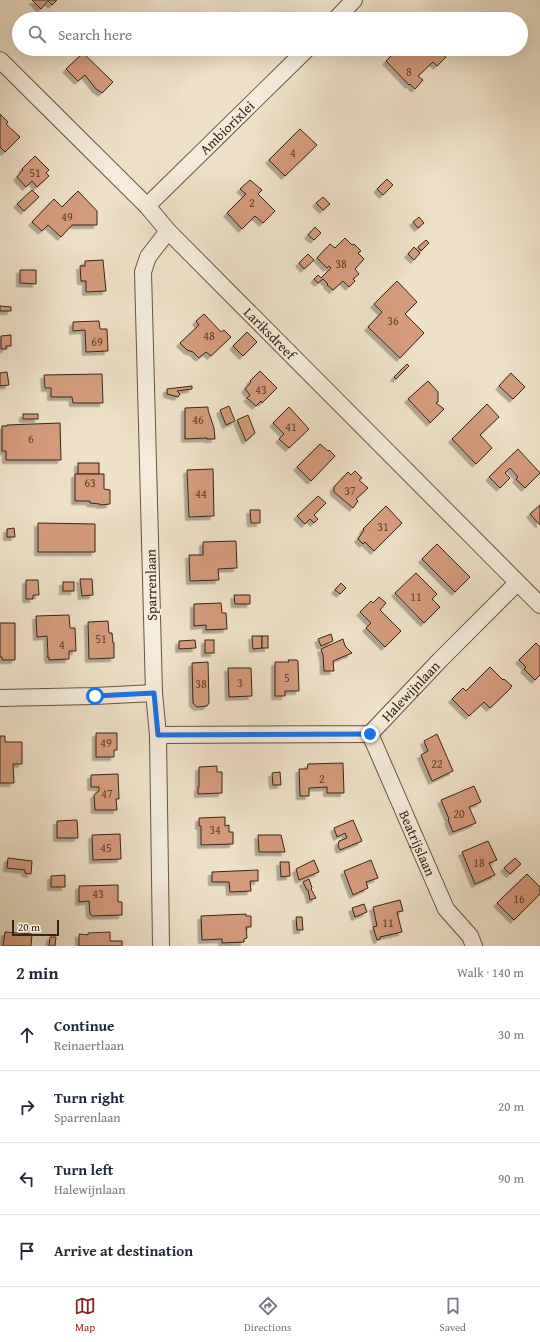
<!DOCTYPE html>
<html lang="en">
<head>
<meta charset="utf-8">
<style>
  body { margin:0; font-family:"Gentium Book Plus",serif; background:#f6f6f7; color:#1f2937 }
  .scale { position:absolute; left:12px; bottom:10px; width:47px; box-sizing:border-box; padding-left:4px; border:2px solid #372412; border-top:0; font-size:11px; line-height:14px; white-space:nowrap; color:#372412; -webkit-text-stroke:3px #f5ecdb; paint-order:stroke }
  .stop { position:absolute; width:12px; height:12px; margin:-9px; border:3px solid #1a73e8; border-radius:50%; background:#fff }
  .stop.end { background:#1a73e8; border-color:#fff; box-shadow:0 1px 4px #0008 }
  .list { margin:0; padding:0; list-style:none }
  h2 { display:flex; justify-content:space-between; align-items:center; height:52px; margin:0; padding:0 16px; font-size:17px }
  h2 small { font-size:13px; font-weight:400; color:#747a83 }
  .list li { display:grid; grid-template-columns:26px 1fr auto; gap:12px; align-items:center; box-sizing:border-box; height:72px; padding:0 16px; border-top:1px solid #e0e1e3 }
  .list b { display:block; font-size:15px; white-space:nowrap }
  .list p { margin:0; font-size:13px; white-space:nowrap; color:#747a83 }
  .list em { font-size:13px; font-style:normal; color:#747a83 }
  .icon { flex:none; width:22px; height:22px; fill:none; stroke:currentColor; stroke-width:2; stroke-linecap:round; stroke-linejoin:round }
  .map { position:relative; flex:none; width:540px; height:946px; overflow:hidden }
  .search { position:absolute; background:#fff; box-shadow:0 4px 16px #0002; left:12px; right:12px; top:12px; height:44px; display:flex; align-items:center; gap:10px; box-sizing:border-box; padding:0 14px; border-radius:22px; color:#747a83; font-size:15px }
  .sheet { height:340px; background:#fff }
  nav { display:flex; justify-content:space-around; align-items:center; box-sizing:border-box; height:56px; border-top:1px solid #e0e1e3; background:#fff; font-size:11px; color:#747a83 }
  nav a { display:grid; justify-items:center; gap:2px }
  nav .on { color:#8f2418 }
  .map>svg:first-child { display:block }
</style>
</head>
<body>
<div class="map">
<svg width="540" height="946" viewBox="0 0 540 946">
  <defs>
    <filter id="shadow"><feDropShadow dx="-3.5" dy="3.5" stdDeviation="0" flood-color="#0004"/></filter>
  </defs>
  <rect width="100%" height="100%" fill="#efe1c7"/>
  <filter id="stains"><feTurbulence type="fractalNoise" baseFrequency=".005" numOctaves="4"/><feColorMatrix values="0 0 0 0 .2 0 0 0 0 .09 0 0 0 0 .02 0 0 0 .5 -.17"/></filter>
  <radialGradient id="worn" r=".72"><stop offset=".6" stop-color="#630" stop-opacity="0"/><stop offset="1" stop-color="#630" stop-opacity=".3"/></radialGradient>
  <!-- building -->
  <g fill="#d49c7b" stroke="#372412" filter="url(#shadow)">
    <path d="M32,0h25l-5,5 -4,-4 -7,8z"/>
    <path d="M398,49h44l1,2 -2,2 5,4 -9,9 -4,-4 -15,14 5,4 -8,9 -5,-5 -1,1 -23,-24z"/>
    <path d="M83,53l30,29 -11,11 -6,-4 -11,-14 -7,6 -12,-12z"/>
    <path d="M0,114l8,8 -2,2 14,13 -15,15 -5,-5z"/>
    <path d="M300,129l17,16 -32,31 -16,-16z"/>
    <path d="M35,156l14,14 -3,3 3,3 -12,11 -5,-6 -6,6 -9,-10 6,-7 -1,-1z"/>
    <path d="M387,179l6,6 -10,10 -6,-6z"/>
    <path d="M250,180l12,10 -4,4 17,17 -12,12 -8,-7 -13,13 -15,-16 19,-19 -6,-5z"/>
    <path d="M32,190l7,7 -15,14 -7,-7z"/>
    <path d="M78,191l19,20v14h-25l-11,12 -13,-12 -6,6 -10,-9 22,-23 8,8z"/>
    <path d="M323,197l7,7 -7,6 -7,-7z"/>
    <path d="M419,217l5,6 -6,5 -5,-6z"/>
    <path d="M315,227l6,6 -7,7 -6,-5z"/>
    <path d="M345,238l7,7 2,-1 7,7 -3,2 6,6 -9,10 4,5 -6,5 2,2 -6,6 -6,-6 -10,9 -6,-5 1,-1 -5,-5 -5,4 -4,-4 4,-4 3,3 10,-10 -2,-2 -2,2 -10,-10 13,-14 5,4z"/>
    <path d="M426,240l3,3 -8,8 -3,-4z"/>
    <path d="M414,247l6,6 -6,7 -6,-6z"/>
    <path d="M308,254l6,6 -10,9 -5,-6z"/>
    <path d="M103,260l3,31 -20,1v-11h-5l-1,-15h5v-5z"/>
    <path d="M20,270h16v14l-16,-1z"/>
    <path d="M397,281l20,21 -12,12 19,19 -24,25 -32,-31 14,-15 -8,-8z"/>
    <path d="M0,306l11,1v4h-11z"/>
    <path d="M204,314l17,18 3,-2 7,7 -20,19 -5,-4 -7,6 -6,-6 -6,-2 -7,-7 19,-18 -3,-4z"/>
    <path d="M99,321l1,8h7l1,22 -22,1 -1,-22 -12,1v-9z"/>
    <path d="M247,332l10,10 -14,14 -10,-10z"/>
    <path d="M11,335v11h-5v3h-5v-13z"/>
    <path d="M407,364l2,2 -13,13 -2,-2z"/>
    <path d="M260,371l17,17 -15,15 -1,-2 -5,5 -9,-8 3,-3 -5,-6 6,-7 -1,-1z"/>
    <path d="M7,372l2,13 -9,1v-13z"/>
    <path d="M511,373l14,14 -12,12 -14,-13z"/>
    <path d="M102,374l1,29h-30l-1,-6h-21v-9h-6l-1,-13z"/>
    <path d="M428,381l10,11v10l-2,1 8,6 -14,14 -1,-2 -21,-22z"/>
    <path d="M192,386v3l-15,2 3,3 -2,3 -11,-3v-5z"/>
    <path d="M487,404l12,13 -19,18 12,13 -16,16 -24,-25z"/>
    <path d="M229,406l6,15 -9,4 -6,-15z"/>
    <path d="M208,407v3l6,18 1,11h-8v-1l-22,1v-31z"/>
    <path d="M289,407l20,22 -20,19 -10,-9 5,-5 -11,-11z"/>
    <rect x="23" y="414" width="15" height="5"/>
    <path d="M248,415l7,18 -9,8 -9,-21z"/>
    <path d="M60,423l1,37h-55v-9h-4v-25h5v-1z"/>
    <path d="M320,444l8,7 1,-1 6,6 -24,25 -14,-14z"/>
    <path d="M518,449l22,24 -15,15 -9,-9 2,-2 -8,-9 -5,5 5,5 -10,10 -11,-11z"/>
    <rect x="78" y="463" width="21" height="11"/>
    <path d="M213,469l1,47 -25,1 -2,-47z"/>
    <path d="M355,471l7,7 -3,2 9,8 -12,11 2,2 -5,7 -19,-16v-5l14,-15 3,3z"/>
    <path d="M75,474h29v15l6,1v14l-10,1v-1l-10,-1v-2h-15z"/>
    <path d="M318,496l8,7 -12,12 4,4 -4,4 -4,-4 -5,5 -8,-8z"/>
    <path d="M540,505v20l-10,-11z"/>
    <path d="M386,506l16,17 -28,28 -9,-9 -2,2 -5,-5 6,-9 -1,-1z"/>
    <path d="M250,510h10v13h-9z"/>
    <path d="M38,523l57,1v28h-57z"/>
    <path d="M14,528l1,9h-8v-8z"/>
    <path d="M236,541l1,27 -19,1 1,11 -29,1 -1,-26h14v-13z"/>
    <path d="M437,544l33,33 -15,15 -33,-33z"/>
    <path d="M416,573l21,21 -5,5 8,8 -16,16 -29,-30z"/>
    <path d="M80,579h12l1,16 -11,1z"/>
    <path d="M26,580h12l1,15h-6v4h-7z"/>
    <rect x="63" y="582" width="11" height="9"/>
    <path d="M341,583l5,5 -6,6 -5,-4z"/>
    <path d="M234,595h16v9h-15z"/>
    <path d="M379,597l7,6 -6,7 21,21 -16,16 -19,-19 5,-5 -11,-11 11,-11 2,2z"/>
    <path d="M221,603l1,10h4l1,16 -21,1v-5l-12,1v-22z"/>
    <path d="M69,615l1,13h5l1,23h-7v8l-20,1v-3h-2l1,-2 -1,-19 -10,1 -1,-21z"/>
    <path d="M108,621l1,12h3l1,10h1v15l-25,1 -1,-37z"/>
    <path d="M0,623h15v37h-13v-3h-2z"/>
    <path d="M331,634l2,7 -12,5 -3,-7z"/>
    <path d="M252,636h10v12l-9,1z"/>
    <rect x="262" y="636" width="6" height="12"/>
    <path d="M343,639l2,7 7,7 -19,8 1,10h-10l-1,-16 -2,-6z"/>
    <path d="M195,640l1,8 -17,1v-8z"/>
    <rect x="205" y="640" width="9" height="13"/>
    <path d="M536,643l4,4v28l-5,5 -11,-11 2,-2 -7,-7z"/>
    <path d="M288,660h9l1,1 1,30h-14v5h-10v-34h14z"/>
    <path d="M208,662l1,41 -2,3 -10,1 -4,-4 -1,-40z"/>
    <path d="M490,667l13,13 1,-1 8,7 -2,2h1l-21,20 -6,-6 -15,14 -17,-17 11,-11 3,3z"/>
    <path d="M228,668h23l1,28 -23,1z"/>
    <path d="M96,733h21v17h-3v7h-18z"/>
    <path d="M437,734l16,37 -21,10 -11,-26 7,-4 -4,-10z"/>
    <path d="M0,736h5v6h17v22h-9l1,19h-14z"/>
    <path d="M343,763l1,30h-17v-6l-18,1v8h-9l-1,-27h8l1,-5z"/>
    <path d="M217,766v6h5v21l-24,1v-7h1v-20z"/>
    <path d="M280,772l1,13h-8l-1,-12z"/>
    <path d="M118,774l1,25h-3l1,11h-22l-1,-15 5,-4v-4h-8v-12z"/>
    <path d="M474,786l7,16 -12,5 7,16 -23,9 -5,-12 1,-1 -8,-19z"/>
    <path d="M225,817v9l4,-1v7h4v12l-32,1v-19h-2v-8z"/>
    <path d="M77,820l1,18h-21v-17z"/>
    <path d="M353,820l9,21 -22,9 -2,-4 1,-5 8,-3 -2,-5 -8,4 -3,-9z"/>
    <path d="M120,834l1,25 -28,1 -1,-25z"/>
    <path d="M258,835h23l4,17h-26z"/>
    <path d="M488,841l9,19 -8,3 6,12 -20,9 -13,-32z"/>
    <path d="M8,858l24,3 -1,13 -6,-1v-3l-18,-2z"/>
    <path d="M515,858l6,6 -11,10 -6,-6z"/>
    <path d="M314,860l5,12 -20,8 -3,-11z"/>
    <path d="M371,860l7,18 -12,4 2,6 -15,7 -9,-24z"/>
    <path d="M280,862h9l1,14 -9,1z"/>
    <path d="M258,870v11h-8l1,10 -21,1 -1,-10h-17v-10z"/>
    <path d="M527,874l13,13v7l-26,26 -17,-17z"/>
    <path d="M65,875v12h-14v-11z"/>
    <path d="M309,879l3,9 -1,1 5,9 -6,2 -2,-10h-1l-4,-8z"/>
    <path d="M118,885v17h4v13l-29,1 -3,-2 -1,-13 -10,1v-16z"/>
    <path d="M400,900l3,11 -6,1 5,20 -22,5v2l-3,1 -4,-13 4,-1 -4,-19z"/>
    <path d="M364,904l3,8 -12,5 -3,-9z"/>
    <path d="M246,914v2h5v11h-5l1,11 -3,1v3l-22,1v-4l-20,1 -1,-24z"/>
    <path d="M296,917h6l1,13h-6z"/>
    <path d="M5,932l27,2 -1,12h-28z"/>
    <path d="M110,932v9h12v5h-43v-12l9,1v-2z"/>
    <path d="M50,937h6l-1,9h-6z"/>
  </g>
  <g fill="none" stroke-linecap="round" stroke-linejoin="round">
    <!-- minor casing -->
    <g stroke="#65533f" stroke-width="18">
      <g id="minor">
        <path d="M336,19l18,-19"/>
        <path id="s1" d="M0,60l147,146 21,25 372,374"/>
        <path id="s2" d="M147,206l160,-157"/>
        <path d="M0,698l95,-2 59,-3"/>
        <path id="s3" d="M370,734l76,175 24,27 4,10"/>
        <path id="s4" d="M158,735l212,-1 70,-74 77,-77"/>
        <path d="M161,946l-3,-211 -4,-42 -11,-421 5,-15 20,-26"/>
      </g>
    </g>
    <!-- minor -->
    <use href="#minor" stroke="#f5ecdb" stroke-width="16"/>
  </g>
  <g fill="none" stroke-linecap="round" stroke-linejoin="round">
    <!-- route -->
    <path stroke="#1a73e8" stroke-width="5" d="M95,696l59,-3 4,42 212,-1"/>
  </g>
  <g text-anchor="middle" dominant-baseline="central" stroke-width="3.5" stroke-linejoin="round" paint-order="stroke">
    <!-- number labels -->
    <g font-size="12" fill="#5e422c">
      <text x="409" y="71">8</text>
      <text x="293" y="152">4</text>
      <text x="35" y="172">51</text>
      <text x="252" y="202">2</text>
      <text x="67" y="216">49</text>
      <text x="341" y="263">38</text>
      <text x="393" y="320">36</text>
      <text x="209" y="335">48</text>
      <text x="97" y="341">69</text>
      <text x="261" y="389">43</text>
      <text x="198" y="419">46</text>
      <text x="291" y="426">41</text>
      <text x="31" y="438">6</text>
      <text x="90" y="482">63</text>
      <text x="350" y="490">37</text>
      <text x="201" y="493">44</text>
      <text x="383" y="526">31</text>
      <text x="416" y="596">11</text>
      <text x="101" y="638">51</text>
      <text x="62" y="644">4</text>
      <text x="287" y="677">5</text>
      <text x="240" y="682">3</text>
      <text x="201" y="683">38</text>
      <text x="106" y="742">49</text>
      <text x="437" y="763">22</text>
      <text x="322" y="778">2</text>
      <text x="107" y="793">47</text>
      <text x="459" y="813">20</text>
      <text x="215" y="829">34</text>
      <text x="106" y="847">45</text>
      <text x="479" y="862">18</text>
      <text x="98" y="893">43</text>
      <text x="519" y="898">16</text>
      <text x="388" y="922">11</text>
    </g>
    <!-- street labels -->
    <g font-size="14" fill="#372412" stroke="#f5ecdb">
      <text stroke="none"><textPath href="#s2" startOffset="112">Ambiorixlei</textPath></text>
      <text stroke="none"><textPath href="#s1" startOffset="384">Lariksdreef</textPath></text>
      <text transform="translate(151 585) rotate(-91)">Sparrenlaan</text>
      <text stroke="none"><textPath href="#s4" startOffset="271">Halewijnlaan</textPath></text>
      <text stroke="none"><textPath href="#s3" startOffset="119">Beatrijslaan</textPath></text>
    </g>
  </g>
  <rect width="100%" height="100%" filter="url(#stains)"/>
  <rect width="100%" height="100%" fill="url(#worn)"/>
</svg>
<div class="scale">20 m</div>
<div class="stop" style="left:95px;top:696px"></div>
<div class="stop end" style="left:370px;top:734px"></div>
<div class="search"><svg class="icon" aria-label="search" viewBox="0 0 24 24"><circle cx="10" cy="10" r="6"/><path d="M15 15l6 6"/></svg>Search here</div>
</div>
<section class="sheet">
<h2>2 min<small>Walk · 140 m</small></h2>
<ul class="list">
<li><svg class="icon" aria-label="ahead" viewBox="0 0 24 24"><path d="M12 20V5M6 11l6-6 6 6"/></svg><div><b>Continue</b><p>Reinaertlaan</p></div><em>30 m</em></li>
<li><svg class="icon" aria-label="right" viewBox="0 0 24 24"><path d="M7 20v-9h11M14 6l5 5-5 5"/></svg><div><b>Turn right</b><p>Sparrenlaan</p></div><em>20 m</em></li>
<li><svg class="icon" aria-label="left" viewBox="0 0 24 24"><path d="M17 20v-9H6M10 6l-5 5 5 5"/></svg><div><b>Turn left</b><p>Halewijnlaan</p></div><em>90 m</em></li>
<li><svg class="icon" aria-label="arrive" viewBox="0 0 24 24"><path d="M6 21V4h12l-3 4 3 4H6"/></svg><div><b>Arrive at destination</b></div></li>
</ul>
</section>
<nav>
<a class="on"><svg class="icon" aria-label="map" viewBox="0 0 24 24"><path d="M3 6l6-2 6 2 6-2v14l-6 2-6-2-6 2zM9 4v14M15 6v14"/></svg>Map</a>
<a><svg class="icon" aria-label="directions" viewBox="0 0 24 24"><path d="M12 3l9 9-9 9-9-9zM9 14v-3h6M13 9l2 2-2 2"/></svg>Directions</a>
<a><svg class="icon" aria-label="saved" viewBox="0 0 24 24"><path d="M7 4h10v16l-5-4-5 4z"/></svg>Saved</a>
</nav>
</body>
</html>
